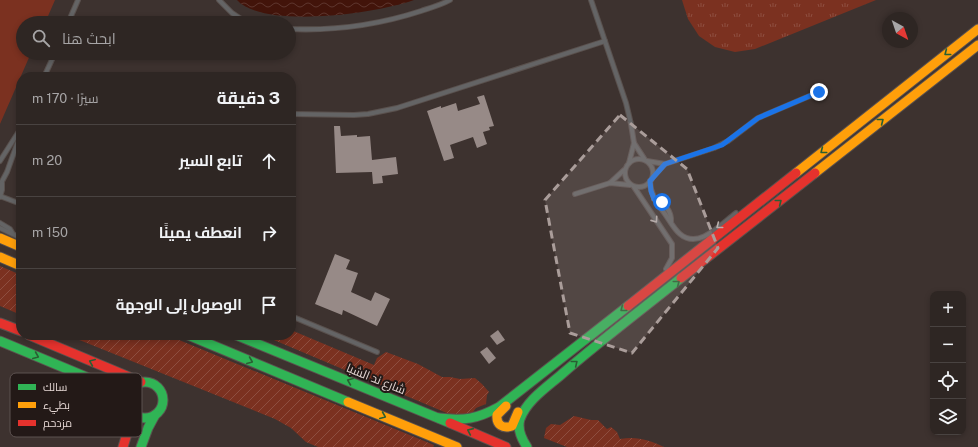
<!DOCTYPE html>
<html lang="ar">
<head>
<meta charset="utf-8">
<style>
  body { margin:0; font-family:"Public Sans",Cairo,sans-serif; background:#362e2b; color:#f1f3f6; direction:rtl }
  .controls { position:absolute; right:12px; bottom:12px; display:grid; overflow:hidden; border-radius:8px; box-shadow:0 2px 6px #0003 }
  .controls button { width:36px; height:36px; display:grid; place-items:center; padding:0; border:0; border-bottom:1px solid #494341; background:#2e2623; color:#f1f3f6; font:20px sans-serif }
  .compass { position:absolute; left:882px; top:12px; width:36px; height:36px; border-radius:50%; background:#2e2623; box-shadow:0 2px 6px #0003; rotate:140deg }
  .stop { position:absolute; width:12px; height:12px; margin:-9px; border:3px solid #1a73e8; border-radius:50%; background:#fff }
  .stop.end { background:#1a73e8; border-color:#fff; box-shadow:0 1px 4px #0008 }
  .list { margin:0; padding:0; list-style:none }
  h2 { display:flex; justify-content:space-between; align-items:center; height:52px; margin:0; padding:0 16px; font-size:17px }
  h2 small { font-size:13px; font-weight:400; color:#a7a5a6 }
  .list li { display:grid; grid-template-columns:26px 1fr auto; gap:12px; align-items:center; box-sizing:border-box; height:72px; padding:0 16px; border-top:1px solid #494341 }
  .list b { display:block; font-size:15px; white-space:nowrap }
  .list em { font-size:13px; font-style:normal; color:#a7a5a6 }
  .icon { flex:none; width:22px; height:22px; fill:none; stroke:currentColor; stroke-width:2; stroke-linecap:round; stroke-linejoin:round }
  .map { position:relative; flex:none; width:978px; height:447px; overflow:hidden; direction:ltr }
  .search { position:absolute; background:#2e2623; box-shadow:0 2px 6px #0003; left:16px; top:16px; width:280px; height:44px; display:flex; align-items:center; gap:10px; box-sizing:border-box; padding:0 14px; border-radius:22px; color:#a7a5a6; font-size:15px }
  .panel { position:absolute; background:#2e2623; box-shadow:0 2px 6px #0003; left:16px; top:72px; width:280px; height:268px; border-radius:16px; direction:rtl }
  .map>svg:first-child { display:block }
</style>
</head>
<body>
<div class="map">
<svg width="978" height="447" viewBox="0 0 978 447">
  <defs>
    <pattern id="grass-tufts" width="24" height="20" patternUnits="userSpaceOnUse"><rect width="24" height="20" fill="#7b3120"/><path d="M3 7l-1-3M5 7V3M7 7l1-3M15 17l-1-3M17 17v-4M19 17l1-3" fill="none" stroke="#8e4e40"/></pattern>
    <pattern id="garden-furrows" width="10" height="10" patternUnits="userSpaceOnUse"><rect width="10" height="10" fill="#7b3120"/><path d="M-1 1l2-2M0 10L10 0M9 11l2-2" fill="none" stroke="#8e4e40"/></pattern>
    <pattern id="water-waves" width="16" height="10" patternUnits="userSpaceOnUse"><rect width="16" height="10" fill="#42140a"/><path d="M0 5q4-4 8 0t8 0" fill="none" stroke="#5d352d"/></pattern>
  </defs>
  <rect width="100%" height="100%" fill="#3d322f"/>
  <!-- grass -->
  <path fill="url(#grass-tufts)" d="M682,0h194l-121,49 -20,3 -20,-5 -16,-11 -11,-17z"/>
  <!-- park -->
  <path fill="#7b3120" d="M0,0h55l-10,23h-22v30h8l-31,71z"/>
  <!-- garden -->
  <g fill="url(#garden-furrows)">
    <path d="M0,266l21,9v40l-21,-9z"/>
    <path d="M291,330l83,35 3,-7 9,-6 32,12 24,13h8l10,2 15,-1 7,6 7,8 -2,3 -1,9 -10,4 -6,8 -21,-2 -187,-79h29z"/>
    <path d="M67,335h100l267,110 -1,2h-115l-12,-5 -15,-14 -16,-9z"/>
    <path d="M574,416l17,4h7l9,9 4,-2 6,5 3,7c17,-3 29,1 44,8h-97l-23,-9 2,-10 5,-4 9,1z"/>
  </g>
  <!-- water -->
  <path fill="url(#water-waves)" d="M237,0h177c-36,13 -150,30 -177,0z"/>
  <!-- building -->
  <g fill="#978a87">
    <path d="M484,95l10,31 -5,1 1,3 -7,2 4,12 -10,4 -4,-11 -23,8 4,13 -10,3 -17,-50 14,-5v2l15,-5 2,8 22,-7 -3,-7z"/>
    <path d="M334,126h6l1,10 16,-1v2l13,-1 2,24 24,-3 2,17 -16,2 1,7 -10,1 -1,-12 -36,1z"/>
    <path d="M335,254l15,6 -4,9 12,4 -7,19 20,9 4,-9 15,7 -13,27 -34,-16 -1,5 -27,-11z"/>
    <path d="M498,330l7,10 -8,5 -7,-9z"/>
    <path d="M487,347l9,11 -7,6 -9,-12z"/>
  </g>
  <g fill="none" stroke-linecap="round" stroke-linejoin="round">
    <!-- lane casing -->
    <g stroke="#5a514e" stroke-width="6">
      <g id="lane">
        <path d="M219,0l13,13 15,10"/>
        <path d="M591,0l35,103 5,21 3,19 -5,20"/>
        <path d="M68,23l10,-23"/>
        <path d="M289,29c45,2 89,-4 132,-18 9,-3 20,-6 29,-11"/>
        <path d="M44,77l11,-24"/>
        <path d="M291,114l63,1 14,-1 29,-6 208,-67"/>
        <path d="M634,143l11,17"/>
        <circle cx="639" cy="173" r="14"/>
        <path d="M0,161l21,-33"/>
        <path d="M647,161l18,3 49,-16 14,-7 30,-23 61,-26"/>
        <path d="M653,177l12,-13"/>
        <path d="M650,181c0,14 8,23 15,33 5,7 9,15 15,20 19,16 41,-10 56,-21"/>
        <path d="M610,183l14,-13"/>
        <path d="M0,185l7,-13 14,-39"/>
        <path d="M634,187l38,57v14l-6,11"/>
        <path d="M575,194l35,-11 20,2"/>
        <path d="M0,196l21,8"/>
        <path d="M0,197l2,-7v-7"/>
        <path d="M654,199c10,2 18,13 17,23"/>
        <path d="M0,223l10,6 3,5"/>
        <path d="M0,228l21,10"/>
        <path d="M291,316l86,36"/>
      </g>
    </g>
    <!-- fast casing -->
    <g stroke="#5a514e" stroke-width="11">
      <g id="fast">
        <path d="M188,335l160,67"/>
        <path d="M236,335l214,88"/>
        <path d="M0,341l103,43 13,8 11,12"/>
        <circle cx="145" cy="400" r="18"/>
        <path d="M439,418c25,3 38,1 60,-11l129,-101"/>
        <path d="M141,447l7,-19 7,-13"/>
        <path d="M527,447c-6,-9 -10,-18 -7,-28 7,-19 27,-32 42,-45 38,-33 79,-64 119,-96"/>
      </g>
    </g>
    <!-- slow casing -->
    <g stroke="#5a514e" stroke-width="11">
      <g id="slow">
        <path d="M796,173l182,-144"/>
        <path d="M815,173l163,-128"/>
        <path d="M0,238l21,9"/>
        <path d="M0,257l21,9"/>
        <path d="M348,402l109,45"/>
        <path d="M506,406l-9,9c-1,10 6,14 15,11l6,-14"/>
      </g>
    </g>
    <!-- jam casing -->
    <g stroke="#5a514e" stroke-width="11">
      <g id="jam">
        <path d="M681,278l134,-105"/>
        <path d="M628,306l168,-133"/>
        <path d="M0,323l21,8"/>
        <path d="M29,335l112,47"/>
        <path d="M450,423l56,24"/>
        <path d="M123,447l6,-20 2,-15"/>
      </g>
    </g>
    <!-- lane -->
    <use href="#lane" stroke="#646465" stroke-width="4"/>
    <!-- fast -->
    <use href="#fast" stroke="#30b455" stroke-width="9"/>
    <!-- slow -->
    <use href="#slow" stroke="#ff9f0a" stroke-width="9"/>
    <!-- jam -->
    <use href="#jam" stroke="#e5322d" stroke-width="9"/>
  </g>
  <!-- one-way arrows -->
  <defs><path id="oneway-chevron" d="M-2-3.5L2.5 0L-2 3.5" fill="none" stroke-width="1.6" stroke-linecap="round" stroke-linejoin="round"/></defs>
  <g stroke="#295f33">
    <use href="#oneway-chevron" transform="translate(947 53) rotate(142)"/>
    <use href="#oneway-chevron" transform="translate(881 121) rotate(-38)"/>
    <use href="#oneway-chevron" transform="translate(823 151) rotate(142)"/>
    <use href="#oneway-chevron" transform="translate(779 202) rotate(-38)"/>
    <use href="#oneway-chevron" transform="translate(677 283) rotate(-38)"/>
    <use href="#oneway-chevron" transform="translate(623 309) rotate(142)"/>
    <use href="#oneway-chevron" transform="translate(36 356) rotate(23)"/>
    <use href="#oneway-chevron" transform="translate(250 361) rotate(23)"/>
    <use href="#oneway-chevron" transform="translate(92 362) rotate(-157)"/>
    <use href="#oneway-chevron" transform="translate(575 363) rotate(-39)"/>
    <use href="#oneway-chevron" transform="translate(350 381) rotate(-158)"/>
    <use href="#oneway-chevron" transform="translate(383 416) rotate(23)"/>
    <use href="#oneway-chevron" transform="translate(470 431) rotate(-156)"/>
  </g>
  <g stroke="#b8afad">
    <use href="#oneway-chevron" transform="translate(655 220) rotate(55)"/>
    <use href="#oneway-chevron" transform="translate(719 226) rotate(142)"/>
  </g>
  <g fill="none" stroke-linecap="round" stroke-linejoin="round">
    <!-- route -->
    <path stroke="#1a73e8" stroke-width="5" d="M662,202l-8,-3 -3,-8 -1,-10 15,-17 57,-19 36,-27 61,-26"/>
  </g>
  <!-- marked area -->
  <path fill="#aa9d9a" fill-opacity="0.2" stroke="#aa9d9a" stroke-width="3" stroke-dasharray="8 5" stroke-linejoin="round" d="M620,115l67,54 31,79 -86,105 -62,-20 -25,-133z"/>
  <g text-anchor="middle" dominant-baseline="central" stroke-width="4" stroke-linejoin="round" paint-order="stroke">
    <!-- street labels -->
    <g font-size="12" fill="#e5d7d4" stroke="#231917">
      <text transform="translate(376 379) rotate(22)">شارع ند الشبا</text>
    </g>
  </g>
  <!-- legend -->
  <rect x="10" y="373" width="132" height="64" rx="6" fill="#231917" stroke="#5d5250" stroke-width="1"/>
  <rect x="18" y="384" width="18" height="6" fill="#30b455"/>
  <rect x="18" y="402" width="18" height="6" fill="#ff9f0a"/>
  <rect x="18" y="420" width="18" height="6" fill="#e5322d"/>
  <g font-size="11" fill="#e5d7d4">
    <text x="43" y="391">سالك</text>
    <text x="43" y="409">بطيء</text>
    <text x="43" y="427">مزدحم</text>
  </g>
</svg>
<div class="controls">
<button>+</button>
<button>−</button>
<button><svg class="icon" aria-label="locate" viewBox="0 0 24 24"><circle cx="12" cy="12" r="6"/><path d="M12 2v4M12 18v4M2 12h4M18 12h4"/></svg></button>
<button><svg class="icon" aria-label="layers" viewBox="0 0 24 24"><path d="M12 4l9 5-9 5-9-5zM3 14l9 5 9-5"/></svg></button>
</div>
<svg class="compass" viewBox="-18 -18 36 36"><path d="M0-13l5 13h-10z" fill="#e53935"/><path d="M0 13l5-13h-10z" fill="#a7a5a6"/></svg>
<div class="stop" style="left:662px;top:202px"></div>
<div class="stop end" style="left:819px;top:92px"></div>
<div class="search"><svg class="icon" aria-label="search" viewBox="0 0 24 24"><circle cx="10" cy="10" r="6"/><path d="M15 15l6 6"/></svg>ابحث هنا</div>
<section class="panel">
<h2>3 دقيقة<small>سيرًا · 170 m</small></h2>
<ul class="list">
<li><svg class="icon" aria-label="ahead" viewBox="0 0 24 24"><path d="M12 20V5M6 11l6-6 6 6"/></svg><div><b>تابع السير</b></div><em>20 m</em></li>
<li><svg class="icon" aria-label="right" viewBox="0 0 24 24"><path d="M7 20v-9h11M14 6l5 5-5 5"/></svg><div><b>انعطف يمينًا</b></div><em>150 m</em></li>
<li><svg class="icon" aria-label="arrive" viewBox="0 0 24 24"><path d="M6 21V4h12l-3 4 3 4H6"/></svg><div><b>الوصول إلى الوجهة</b></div></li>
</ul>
</section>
</div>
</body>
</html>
